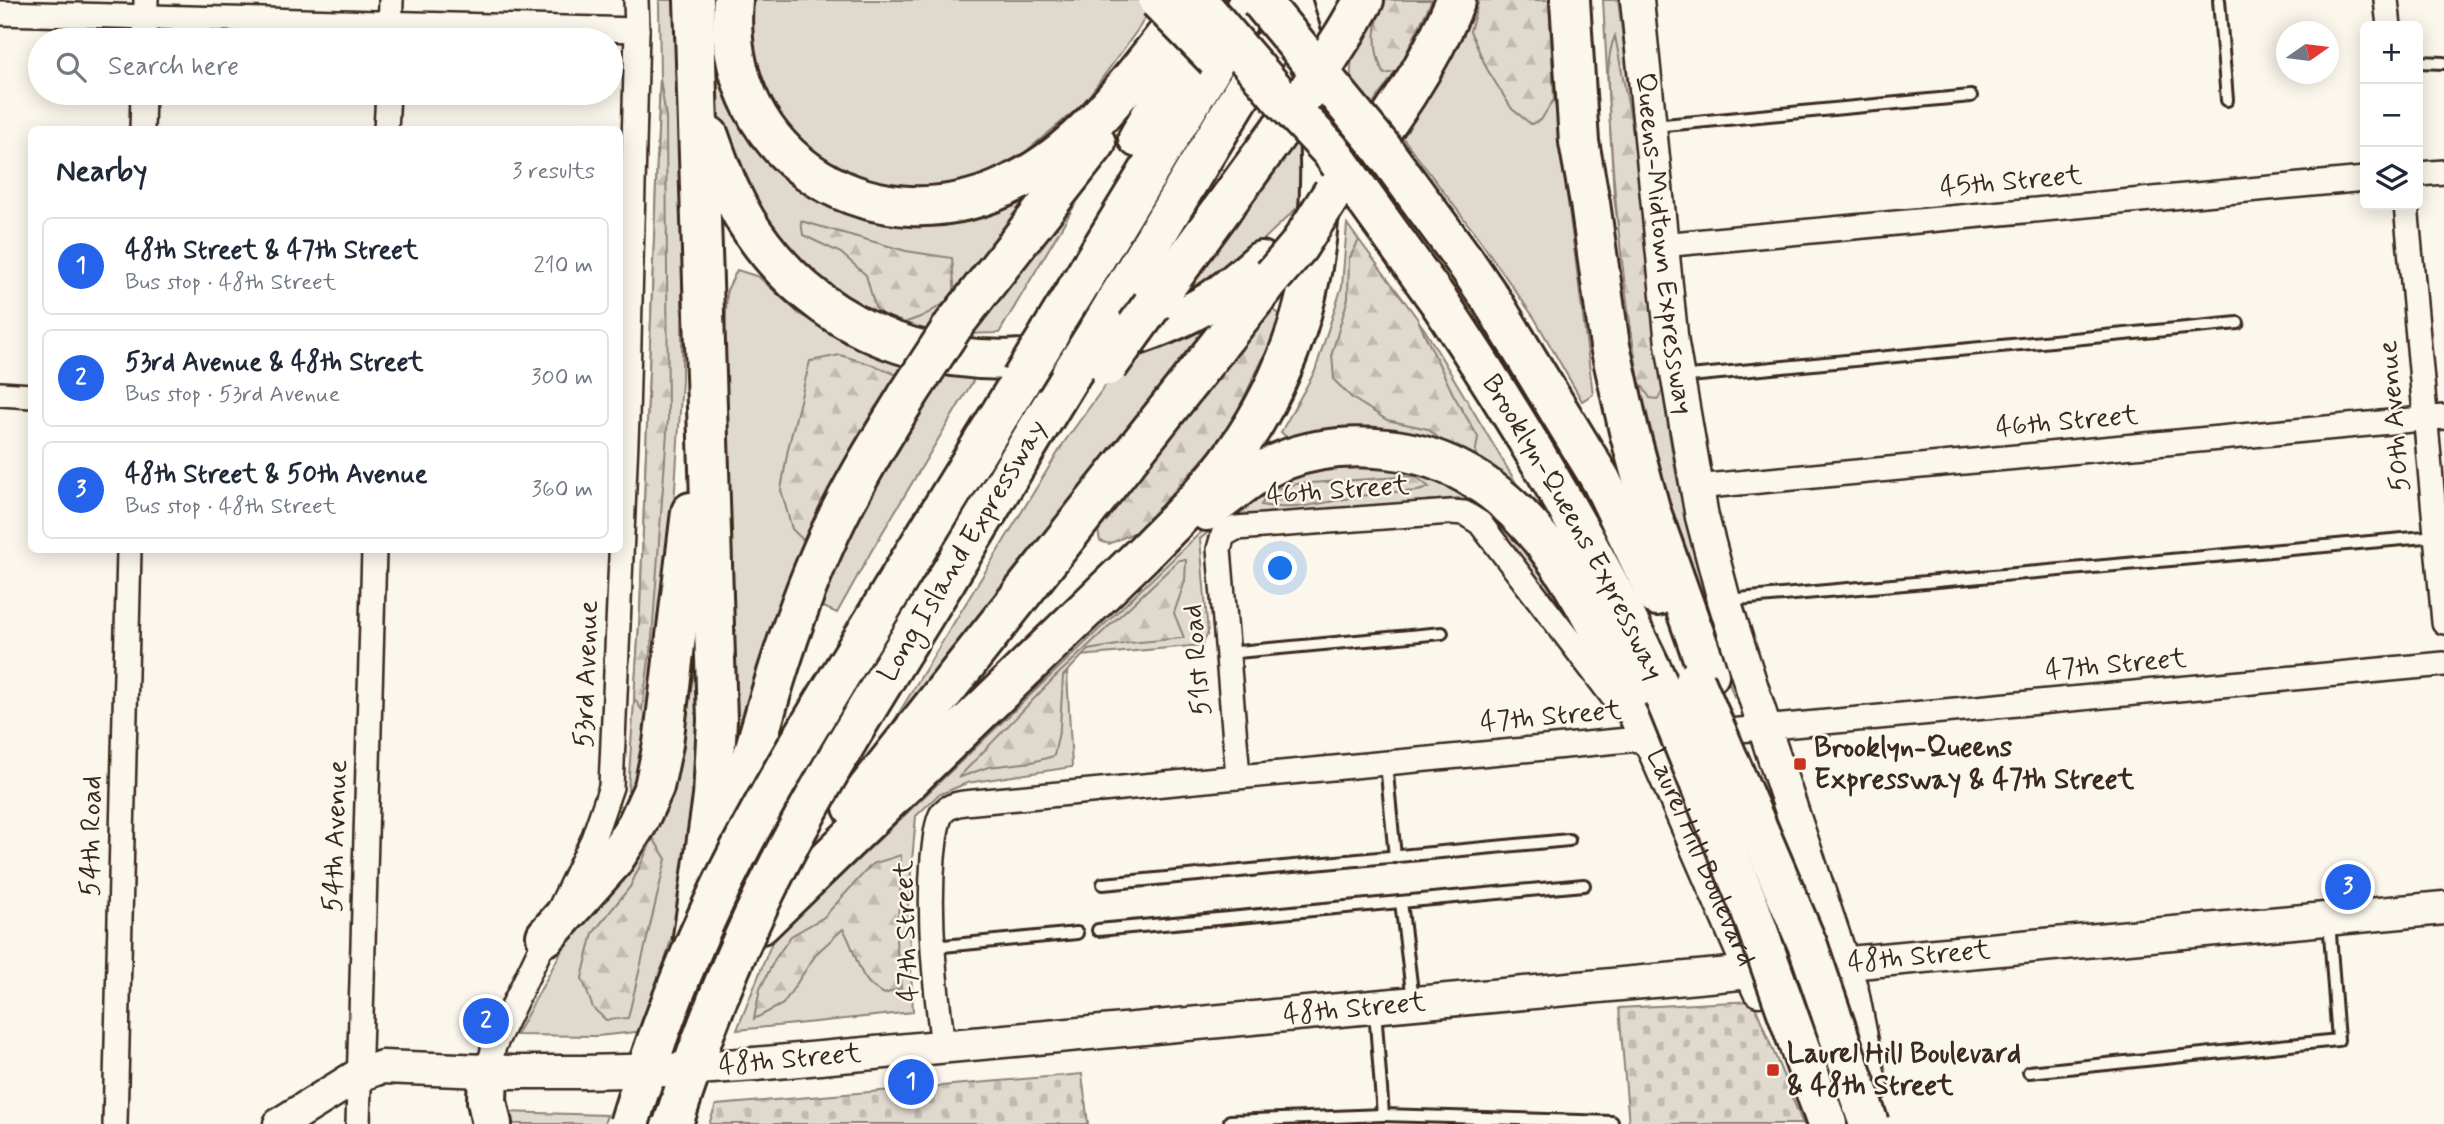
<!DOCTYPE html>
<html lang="en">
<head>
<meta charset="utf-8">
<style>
  body { margin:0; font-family:Mynerve,sans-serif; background:#f6f6f7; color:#1f2937 }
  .controls { position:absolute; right:21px; top:21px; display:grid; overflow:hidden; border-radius:10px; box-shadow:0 4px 18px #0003 }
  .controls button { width:63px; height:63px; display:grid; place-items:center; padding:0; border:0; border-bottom:2px solid #e0e1e3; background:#fff; color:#1f2937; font:35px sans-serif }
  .compass { position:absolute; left:2276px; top:21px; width:63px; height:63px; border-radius:50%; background:#fff; box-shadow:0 4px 18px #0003; rotate:76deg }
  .you { position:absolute; left:1281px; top:569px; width:24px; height:24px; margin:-18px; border:5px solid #fff; border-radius:50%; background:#1a73e8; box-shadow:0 0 0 10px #1a73e833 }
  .badge { display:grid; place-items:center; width:46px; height:46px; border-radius:50%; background:#2563eb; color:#fff; font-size:23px; font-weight:700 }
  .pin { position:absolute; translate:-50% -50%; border:4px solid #fff; box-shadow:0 2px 7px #0006 }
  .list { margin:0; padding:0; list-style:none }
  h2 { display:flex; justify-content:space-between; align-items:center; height:91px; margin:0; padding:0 28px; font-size:30px }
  h2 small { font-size:23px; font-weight:400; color:#747a83 }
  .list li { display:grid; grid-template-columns:46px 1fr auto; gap:21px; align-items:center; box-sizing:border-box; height:98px; margin:0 14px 14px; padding:0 14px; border:2px solid #e0e1e3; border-radius:10px }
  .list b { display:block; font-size:26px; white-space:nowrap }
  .list p { margin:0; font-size:23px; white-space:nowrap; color:#747a83 }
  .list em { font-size:23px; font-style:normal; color:#747a83 }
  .icon { flex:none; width:38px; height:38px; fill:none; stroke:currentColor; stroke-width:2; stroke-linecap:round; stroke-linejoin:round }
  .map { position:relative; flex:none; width:2444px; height:1124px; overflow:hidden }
  .search { position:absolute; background:#fff; box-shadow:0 4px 18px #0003; left:28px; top:28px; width:595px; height:77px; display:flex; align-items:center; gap:18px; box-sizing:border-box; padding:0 24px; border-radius:38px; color:#747a83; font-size:26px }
  .panel { position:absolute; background:#fff; box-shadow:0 4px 18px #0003; left:28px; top:126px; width:595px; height:427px; border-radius:10px }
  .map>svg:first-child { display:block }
</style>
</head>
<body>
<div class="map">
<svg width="2444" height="1124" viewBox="0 0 2444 1124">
  <defs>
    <pattern id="forest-firs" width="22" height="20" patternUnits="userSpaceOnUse" patternTransform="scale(1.75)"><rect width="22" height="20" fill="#dfd9ce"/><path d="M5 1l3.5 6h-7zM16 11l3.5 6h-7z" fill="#c0bab0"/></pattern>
    <pattern id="cemetery-stones" width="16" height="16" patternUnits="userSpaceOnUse" patternTransform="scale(1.75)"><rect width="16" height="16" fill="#dfd9ce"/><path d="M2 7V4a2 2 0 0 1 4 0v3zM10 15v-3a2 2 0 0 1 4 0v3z" fill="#c0bab0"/></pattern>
  </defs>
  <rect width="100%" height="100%" fill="#fbf7ec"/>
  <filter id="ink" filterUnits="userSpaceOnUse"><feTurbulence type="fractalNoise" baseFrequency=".0143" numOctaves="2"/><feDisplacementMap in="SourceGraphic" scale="14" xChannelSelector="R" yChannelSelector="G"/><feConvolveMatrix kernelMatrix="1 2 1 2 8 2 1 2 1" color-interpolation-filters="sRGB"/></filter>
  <g filter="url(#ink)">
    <!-- green -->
    <g fill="#dfd9ce" stroke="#8d8276" stroke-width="2">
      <path d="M659,0h15l8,176v204l-9,139 -22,184 -13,82 -10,5 12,-179 20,-532z"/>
      <path d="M712,0h11l75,184 219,14 8,11 -100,134 -141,-83 -65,-114 -7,-86z"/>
      <path d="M753,0h402l-16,28 -56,76 -59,49 -67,36h-67l-71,-29 -54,-62 -17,-71z"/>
      <path d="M1382,0h50l-31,64 -53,76 4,-94z"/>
      <path d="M1470,0h79l3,79 41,315 -11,7 -47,-82 -58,-83 -77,-102z"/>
      <path d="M1603,0h15c20,152 29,306 55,457 14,80 39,158 64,235l-3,5 -57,-163 -38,-153 -25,-184z"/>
      <path d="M1303,105l-3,100 -43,41 -50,34 -38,17z"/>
      <path d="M1144,107l-49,64 -96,162 -35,1 38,-57 127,-154z"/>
      <path d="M1347,224l78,106 112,188 -86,-64 -157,-10 -13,-12 34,-61 27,-85z"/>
      <path d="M737,270l22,7 40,37 52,29 57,22 -174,418 -15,-305 8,-188z"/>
      <path d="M1239,293l-361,454 187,-306 66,-91z"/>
      <path d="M934,371l42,5 -104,174 -35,63 -18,-8 -18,61 -9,1 22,-71z"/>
      <path d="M1352,458l99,21 68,53 67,104 1,12 -105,-138 -24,-12 -233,21 -25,20 8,94 -6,12 -122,11 -13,16 5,95 -105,16 -29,12 -22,21 -8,90 5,106 -176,18 35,-88 451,-431 42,-31z"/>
      <path d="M692,637l12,56 -4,96 -23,128 -31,114 -49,5 -81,-1 57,-105 59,-73z"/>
      <path d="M502,1112l105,3 -3,9h-104z"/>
    </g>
    <!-- forest -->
    <g fill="url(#forest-firs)" stroke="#8d8276" stroke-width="2">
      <path d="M1385,0h47l-31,64 -6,8 -11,2c-12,-23 -11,-51 1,-74z"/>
      <path d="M1479,0h70l5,99 -13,21 -10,4 -19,-15 -25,-40 -17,-38z"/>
      <path d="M1615,36l21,110 28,241 -6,12 -8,-1 -11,-17c-14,-84 -24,-169 -29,-255 -1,-25 -6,-66 5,-90z"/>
      <path d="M660,79l6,38 2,301 -16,220 -10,72 -8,-12 6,-87z"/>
      <path d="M801,221l105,30 46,7 3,39 -32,19 -30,11 -18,-20 -9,-32 -25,-22 -38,-18z"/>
      <path d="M1359,240l58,78 36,76 25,43 -3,19h-16l-31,-27 -41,-9 -35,-22 -18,-18 -2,-27 16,-55 1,-39z"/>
      <path d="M1270,308l8,5 4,6 -55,114 -89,98 -29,13 -9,-3 -2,-10 31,-39 105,-150z"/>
      <path d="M840,355l36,11 26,11 -97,165 -13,-13 -11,-39 7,-41 22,-88z"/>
      <path d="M1415,476l14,11c-14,7 -23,4 -37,5 -42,2 -91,22 -131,13l9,-14 26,-7z"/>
      <path d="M1179,560h7l-1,21 -11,32 10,25 -55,5 -41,7 -25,26 -3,51 -6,29 -22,6 -44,5 -30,11 95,-99z"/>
      <path d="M653,838l13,21 -38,159 -22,2 -13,-12 -11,-30 11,-45 37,-46z"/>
      <path d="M901,855v28l-5,58 5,47 -16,6c-29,-11 -27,-42 -42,-65l-26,24 -34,51 -29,15 6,-30 15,-30 16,-23 33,-19 48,-53z"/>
    </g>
    <!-- cemetery -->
    <g fill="url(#cemetery-stones)" stroke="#8d8276" stroke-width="2">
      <path d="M1753,1001l50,123h-174l-10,-116z"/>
      <path d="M1082,1074l6,50h-379l7,-19z"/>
    </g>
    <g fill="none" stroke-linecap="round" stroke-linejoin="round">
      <!-- lane casing -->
      <g stroke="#3b2a1e" stroke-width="16">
        <g id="lane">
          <path d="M2219,0l8,100"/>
          <path d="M2418,62l26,1"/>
          <path d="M1654,126l317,-30"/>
          <path d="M1679,377l559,-54"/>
          <path d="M1727,600l709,-64"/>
          <path d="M1227,653l215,-20"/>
          <path d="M1386,763l9,94"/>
          <path d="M1103,884l466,-44"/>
          <path d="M1401,902l12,98"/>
          <path d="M1098,930l486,-45"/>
          <path d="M933,947l144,-14"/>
          <path d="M1375,1010l8,105 229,7"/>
          <path d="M2029,1072l309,-32 -9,-119"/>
          <path d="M1230,1121l153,-6"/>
        </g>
      </g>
      <!-- street casing -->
      <g stroke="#3b2a1e" stroke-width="28">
        <g id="street">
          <path d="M2386,0l3,26"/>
          <path d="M0,13l637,17"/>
          <path d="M145,40l1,-40"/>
          <path d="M390,40l1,-40"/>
          <path d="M142,130l1,-37"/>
          <path d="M386,130l2,-37"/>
          <path d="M2418,174l26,-2"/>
          <path d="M2406,205l38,417"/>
          <path d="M1662,245l703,-66"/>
          <path d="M0,394l32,2"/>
          <path d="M1696,487l748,-70"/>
          <path d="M1708,733l736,-69"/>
          <path d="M1238,776l-19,-227 4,-14 13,-7 215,-16 13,1 16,10 142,186"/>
          <path d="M943,1046c-8,-62 -15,-126 -10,-189 2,-13 2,-30 8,-42 5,-8 15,-11 23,-12l696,-66"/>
          <path d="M488,1071l6,-25 99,-207 18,-52 16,-369 10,-388 -1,-30"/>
          <path d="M115,1124l14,-574"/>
          <path d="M358,1124l16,-574"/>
        </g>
      </g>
      <!-- secondary casing -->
      <g stroke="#3b2a1e" stroke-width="37">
        <g id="secondary">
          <path id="s1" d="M1637,0l35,344 30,173 22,83 47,148 81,243 19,97"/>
          <path id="s2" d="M1649,738l110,252"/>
          <path id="s3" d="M755,1064l1689,-156"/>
          <path d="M280,1124l79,-49 23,-8 129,5h72"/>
        </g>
      </g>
      <!-- highway casing -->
      <g stroke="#3b2a1e" stroke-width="44">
        <g id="highway">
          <path d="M733,0c-14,161 148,255 286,180 66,-35 108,-96 154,-153"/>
          <path d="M1291,0l19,63"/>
          <path d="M1570,0l9,142 11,61 20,143 19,85 22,81 58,163"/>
          <path d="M1346,31l18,-31"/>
          <path d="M709,136c12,34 24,67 44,96 82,119 222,151 355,112 36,-10 71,-23 103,-43 18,-12 34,-26 50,-40"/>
          <path d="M1138,138l73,-126"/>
          <path d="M1333,192c50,-58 94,-121 123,-192"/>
          <path d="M1464,260l28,41 109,179 56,116"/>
          <path id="s4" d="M1440,303c84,126 161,255 224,393"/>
          <path d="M1152,305l152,-208"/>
          <path d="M1103,323l165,-273"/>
          <path d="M953,326l143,-183"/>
          <path d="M1050,333l161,-264 39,-69"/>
          <path d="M1207,511c25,-17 46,-38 75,-50 33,-13 69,-16 105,-12 147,15 208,171 262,289"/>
          <path d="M909,562l112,-182"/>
          <path d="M945,582l126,-208"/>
          <path d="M853,807l420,-531"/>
          <path d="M724,859c30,-105 56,-214 101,-315 23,-52 53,-101 83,-149"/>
          <path d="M761,924l383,-371c31,-32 64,-62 90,-99 71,-99 94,-215 84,-335"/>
          <path d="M546,936l67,-75 24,-37 17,-37 9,-43 28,-232"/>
          <path d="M693,937l20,-140 4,-77 -23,-720"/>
          <path d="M488,1071l-1,30 5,23"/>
        </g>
      </g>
      <!-- lane -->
      <use href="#lane" stroke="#fbf7ec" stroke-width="10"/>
      <!-- street -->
      <use href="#street" stroke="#fbf7ec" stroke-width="23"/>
      <!-- secondary -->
      <use href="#secondary" stroke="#fbf7ec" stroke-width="32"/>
      <!-- highway -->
      <use href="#highway" stroke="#fbf7ec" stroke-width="38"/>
      <!-- secondary-bridge casing -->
      <g stroke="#3b2a1e" stroke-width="37" stroke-linecap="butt">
        <path id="secondary-bridge" d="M583,1072l85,-2 87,-6"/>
      </g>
      <!-- highway-bridge casing -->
      <g stroke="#3b2a1e" stroke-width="44" stroke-linecap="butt">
        <g id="highway-bridge">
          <path d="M1158,0l58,59"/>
          <path d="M1197,0l85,99 48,51 110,153"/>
          <path d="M1260,0l121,147 83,113"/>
          <path d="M1307,92l39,-61"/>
          <path d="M1273,276l25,-29 35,-55"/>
          <path d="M1108,366l44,-61"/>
          <path d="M1071,374l32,-51"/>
          <path d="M1021,380l29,-47"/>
          <path d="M908,395l45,-69"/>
          <path d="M1695,681l113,265 61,178"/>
          <path d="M1664,696l86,212 77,216"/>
          <path d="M629,1124c29,-95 67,-191 113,-279 51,-97 111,-189 167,-283"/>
          <path d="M673,1124c26,-81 57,-162 95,-238 52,-105 115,-204 177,-304"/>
        </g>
      </g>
      <!-- secondary-bridge -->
      <use href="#secondary-bridge" stroke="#fbf7ec" stroke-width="32"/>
      <!-- highway-bridge -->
      <use href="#highway-bridge" stroke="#fbf7ec" stroke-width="38"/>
    </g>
  </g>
  <!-- markers -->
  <g fill="#c8321e" stroke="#fbf7ec" stroke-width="2.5">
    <rect x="1793" y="757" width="14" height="14" rx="3.5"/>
    <rect x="1766" y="1063" width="14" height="14" rx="3.5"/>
  </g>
  <g text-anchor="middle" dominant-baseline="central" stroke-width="5" stroke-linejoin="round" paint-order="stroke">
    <!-- street labels -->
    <g font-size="28" fill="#3b2a1e" stroke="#fbf7ec">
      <text transform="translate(2011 182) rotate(-5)">45th Street</text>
      <text stroke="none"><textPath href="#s1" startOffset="245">Queens-Midtown Expressway</textPath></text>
      <text transform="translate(2395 416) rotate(-95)">50th Avenue</text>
      <text transform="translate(2067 422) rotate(-5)">46th Street</text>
      <text transform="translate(1338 491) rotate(-4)">46th Street</text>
      <text stroke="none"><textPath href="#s4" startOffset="261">Brooklyn-Queens Expressway</textPath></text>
      <text transform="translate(963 551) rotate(-59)">Long Island Expressway</text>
      <text transform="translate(1198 660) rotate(-95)">51st Road</text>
      <text transform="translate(2116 665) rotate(-5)">47th Street</text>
      <text transform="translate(587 674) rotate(-88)">53rd Avenue</text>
      <text transform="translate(1551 717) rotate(-5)">47th Street</text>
      <text transform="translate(92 836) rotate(-89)">54th Road</text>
      <text transform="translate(336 836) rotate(-88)">54th Avenue</text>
      <text stroke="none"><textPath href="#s2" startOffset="130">Laurel Hill Boulevard</textPath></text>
      <text transform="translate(907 931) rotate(-92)">47th Street</text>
      <text stroke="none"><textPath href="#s3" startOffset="1169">48th Street</textPath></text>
      <text stroke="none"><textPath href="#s3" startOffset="602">48th Street</textPath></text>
      <text transform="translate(790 1060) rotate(-5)">48th Street</text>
    </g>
    <!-- poi labels -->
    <g font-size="28" font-weight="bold" fill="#3b2a1e" stroke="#fbf7ec" text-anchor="start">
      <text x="1814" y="748">Brooklyn-Queens<tspan x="1814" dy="32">Expressway &amp; 47th Street</tspan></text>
      <text x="1787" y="1054">Laurel Hill Boulevard<tspan x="1787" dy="32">&amp; 48th Street</tspan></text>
    </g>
  </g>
</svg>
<div class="controls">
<button>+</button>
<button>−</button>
<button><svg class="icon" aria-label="layers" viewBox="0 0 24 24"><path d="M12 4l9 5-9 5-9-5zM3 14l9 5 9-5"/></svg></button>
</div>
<svg class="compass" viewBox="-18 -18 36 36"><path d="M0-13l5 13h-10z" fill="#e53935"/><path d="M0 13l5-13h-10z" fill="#747a83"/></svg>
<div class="you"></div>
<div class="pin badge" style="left:911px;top:1082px">1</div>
<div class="pin badge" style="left:486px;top:1021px">2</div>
<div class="pin badge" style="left:2348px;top:887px">3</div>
<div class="search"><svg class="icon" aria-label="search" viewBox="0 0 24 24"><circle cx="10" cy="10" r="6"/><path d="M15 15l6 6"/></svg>Search here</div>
<section class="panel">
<h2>Nearby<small>3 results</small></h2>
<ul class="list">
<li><span class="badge">1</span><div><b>48th Street &amp; 47th Street</b><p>Bus stop · 48th Street</p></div><em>210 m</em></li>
<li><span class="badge">2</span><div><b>53rd Avenue &amp; 48th Street</b><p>Bus stop · 53rd Avenue</p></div><em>300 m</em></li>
<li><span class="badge">3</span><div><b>48th Street &amp; 50th Avenue</b><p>Bus stop · 48th Street</p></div><em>360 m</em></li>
</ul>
</section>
</div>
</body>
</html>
